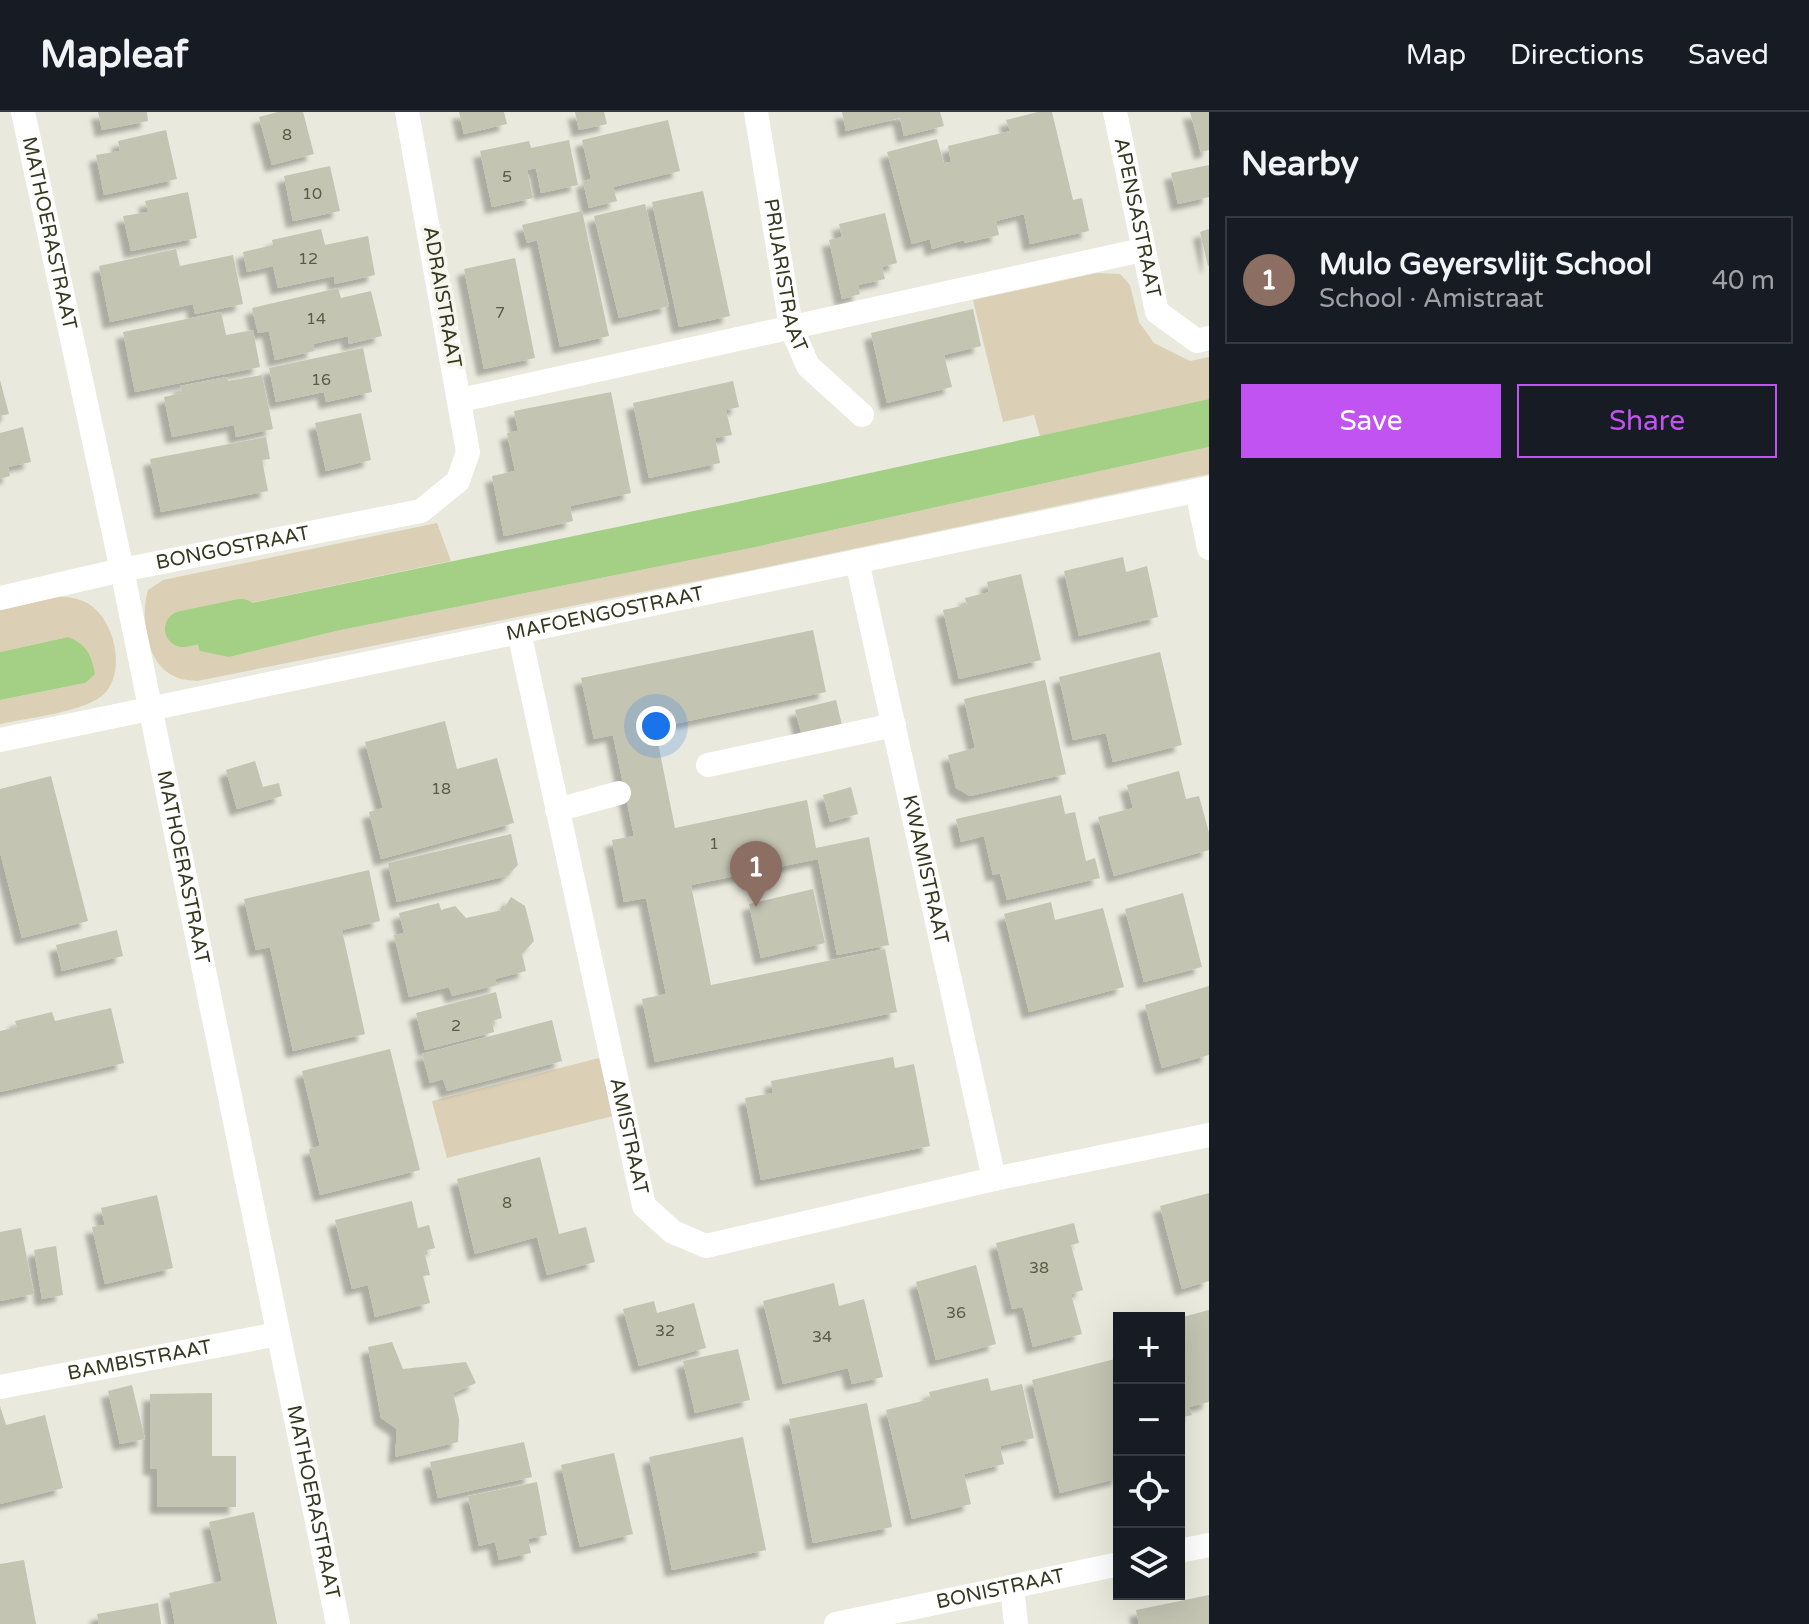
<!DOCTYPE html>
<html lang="en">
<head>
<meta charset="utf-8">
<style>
  body { margin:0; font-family:"Varela Round",sans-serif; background:#242831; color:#f1f3f6 }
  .controls { position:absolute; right:24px; bottom:24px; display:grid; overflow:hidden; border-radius:0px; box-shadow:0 8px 32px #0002 }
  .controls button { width:72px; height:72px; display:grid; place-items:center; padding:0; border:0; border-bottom:2px solid #363941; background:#171b24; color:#f1f3f6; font:40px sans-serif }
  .you { position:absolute; left:656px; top:614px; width:28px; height:28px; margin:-20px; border:6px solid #fff; border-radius:50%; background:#1a73e8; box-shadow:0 0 0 12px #1a73e833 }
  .badge { display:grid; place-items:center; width:52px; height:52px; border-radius:50%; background:#c053f2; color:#fff; font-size:26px; font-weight:700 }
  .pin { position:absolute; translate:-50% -66px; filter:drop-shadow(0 2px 4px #0008) }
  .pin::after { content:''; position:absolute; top:42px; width:28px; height:24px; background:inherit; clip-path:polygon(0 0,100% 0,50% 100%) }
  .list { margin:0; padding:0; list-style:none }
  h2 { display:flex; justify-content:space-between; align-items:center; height:104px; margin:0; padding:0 32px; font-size:34px }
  h2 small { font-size:26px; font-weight:400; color:#9ea1a6 }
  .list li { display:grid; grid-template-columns:52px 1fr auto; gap:24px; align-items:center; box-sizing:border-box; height:128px; margin:0 16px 16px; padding:0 16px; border:2px solid #363941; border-radius:0px }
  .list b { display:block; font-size:30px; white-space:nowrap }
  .list p { margin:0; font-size:26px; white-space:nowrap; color:#9ea1a6 }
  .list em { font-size:26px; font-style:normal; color:#9ea1a6 }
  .actions { display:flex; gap:16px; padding:24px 32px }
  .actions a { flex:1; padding:18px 0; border:2px solid #c053f2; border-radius:0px; text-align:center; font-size:28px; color:#c053f2 }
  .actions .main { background:#c053f2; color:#fff }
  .icon { flex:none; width:44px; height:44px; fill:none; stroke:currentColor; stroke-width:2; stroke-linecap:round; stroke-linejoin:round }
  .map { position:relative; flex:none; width:1209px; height:1512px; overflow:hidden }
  header { display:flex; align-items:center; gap:48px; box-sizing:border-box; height:112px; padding:0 40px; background:#171b24; border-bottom:2px solid #363941 }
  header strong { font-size:38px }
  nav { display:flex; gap:44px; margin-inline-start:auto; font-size:28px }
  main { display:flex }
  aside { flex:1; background:#171b24 }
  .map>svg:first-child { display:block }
</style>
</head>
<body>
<header>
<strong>Mapleaf</strong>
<nav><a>Map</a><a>Directions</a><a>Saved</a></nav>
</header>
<main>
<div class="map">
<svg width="1209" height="1512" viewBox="0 0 1209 1512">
  <defs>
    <filter id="shadow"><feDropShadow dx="-7" dy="7" stdDeviation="2" flood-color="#0004"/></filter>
  </defs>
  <rect width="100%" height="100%" fill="#e9e9dd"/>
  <!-- green -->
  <g fill="#dbd0b6">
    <path d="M1097,161l23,1 10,11 9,37 15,21 36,18 19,-4v42l-169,37 -6,-21 -31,7 -30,-122z"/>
    <path d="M1209,335v27l-452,95 -560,112c-6,-1 -14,-1 -19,-3 -33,-12 -38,-60 -30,-88l15,-10 274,-57 14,38 -262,55 40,41 107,-26 415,-83z"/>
    <path d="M55,484c16,1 33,3 44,17 17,19 25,60 6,80 -18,19 -78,25 -105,31v-24l85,-17 -17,-46 -68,15v-42z"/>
    <path d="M599,946l14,58 -166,42 -15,-57z"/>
  </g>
  <!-- water -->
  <g fill="#a3d084">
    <path d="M1209,287v48l-458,101 -415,83 -107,26 -29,-6 -11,-35 548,-114z"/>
    <path d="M68,525c19,8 23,17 27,37l-10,9 -85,17v-48z"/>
  </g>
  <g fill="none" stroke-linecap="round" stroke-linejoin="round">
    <!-- canal -->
    <path stroke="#a3d084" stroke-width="36" d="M183,517l58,-12"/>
  </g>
  <!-- building -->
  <g fill="#c4c4b3" filter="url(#shadow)">
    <path d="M98,0h49l1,9 -46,9z"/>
    <path d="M278,0h25l11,42 -42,11 -13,-48z"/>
    <path d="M459,0h45l3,12 -43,10z"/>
    <path d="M575,0h29l3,12 -28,6z"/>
    <path d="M842,0h98l4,14 -40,10 -4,-18 -54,13z"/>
    <path d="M1038,0h14l21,88 9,-2 7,33 -59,13 -6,-30 -28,7 3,14 -35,8v-3l-32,9 -2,-10 -18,5 -25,-92 50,-13 18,63 -10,-39 6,-1 -3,-16 62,-15 -4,-11z"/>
    <path d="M1190,0h19v38l-8,2z"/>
    <path d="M668,8l12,51 -67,16 4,14 -28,7 -6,-27 8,-2 -9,-39z"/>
    <path d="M166,18l11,49 -73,16 -8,-40 24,-4 -2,-10z"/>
    <path d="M569,28l9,45 -37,8 -5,-25 -9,2 6,28 -41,9 -12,-56 49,-10 2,7z"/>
    <path d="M1209,53v32l-31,7 -7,-31z"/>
    <path d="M330,54l10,45 -47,10 -9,-45z"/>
    <path d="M703,79l27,125 -51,11 -27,-125z"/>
    <path d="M188,80l9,46 -66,13 -8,-35 25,-4 -3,-11z"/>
    <path d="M645,92l24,102 -50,12 -25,-102z"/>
    <path d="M582,99l27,125 -49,11 -23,-107 -10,3 -5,-18z"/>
    <path d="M885,101l12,50 -15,4 3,12 -27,6 2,9 -18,5 -13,-59 13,-3 -3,-13z"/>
    <path d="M321,117l4,16 43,-9 7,39 -40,9 -1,-8 -56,12 -5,-22 -26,6 -4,-20 30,-7 -1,-5z"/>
    <path d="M1209,117v37h-1l-8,-34z"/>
    <path d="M176,137l4,17 53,-11 10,49 -48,10 -2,-10 -83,18 -11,-56z"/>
    <path d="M515,146l20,100 -51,11 -20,-100z"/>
    <path d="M338,176l3,10 30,-7 11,45 -33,8 -1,-8 -35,8 1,7 -39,9 -6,-29 -11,2 -6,-25z"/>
    <path d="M973,197l8,37 -37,9 8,32 -65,16 -16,-70z"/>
    <path d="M221,200l5,23 27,-5 7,37 -125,25 -12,-60z"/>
    <path d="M363,236l9,44 -46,10 -2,-10 -48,10 -7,-34z"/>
    <path d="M262,263l11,54 -37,8 -2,-12 -62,12 -8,-40 18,-4 -2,-7 47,-9 1,4z"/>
    <path d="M0,268l9,34 -9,2z"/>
    <path d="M733,269l6,26 -13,3 6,25 -17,3 5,25 -71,15 -16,-75z"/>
    <path d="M611,280l20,101 -61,13 3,15 -69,15 -12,-60 23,-5 -8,-38 11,-2 -4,-20z"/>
    <path d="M361,301l10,47 -45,11 -11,-48z"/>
    <path d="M23,315l8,35 -23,5 2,9 -10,3v-46z"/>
    <path d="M266,325l4,22 -8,1 6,31 -107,21 -11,-53z"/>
    <path d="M1123,445l3,15 21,-6 11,51 -79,19 -15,-65z"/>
    <path d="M1021,462l20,86 -82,19 -16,-69 24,-5 -2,-7 24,-6 -2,-10z"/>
    <path d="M813,518l13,62 -171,36 20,100 132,-28 9,48 53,-11 20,108 -52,10 -19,-96 -127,26 20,100 174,-36 12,63 -242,50 -13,-63 24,-5 -20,-96 -22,4 -12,-62 22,-4 -21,-101 -19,4 -13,-61z"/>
    <path d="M1160,540l22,93 -69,17 -7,-29 -33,7 -14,-63z"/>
    <path d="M1045,568l21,94 -96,22 -14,-8 -8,-33 27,-7 -11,-49z"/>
    <path d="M836,588l6,25 -40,11 -7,-26z"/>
    <path d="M445,609l12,48 40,-11 17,65 -133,36 -12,-47 14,-4 -18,-66z"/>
    <path d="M255,649l8,26 16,-4 3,13 -45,13 -11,-39z"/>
    <path d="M1179,659l7,28 13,-3 10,37v17l-95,26 -16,-59 35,-9 -6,-23z"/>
    <path d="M51,664l37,145 -66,17 -22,-86v-63z"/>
    <path d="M851,675l7,27 -28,8 -7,-27z"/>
    <path d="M1061,683l4,19 10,-2 11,49 9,-3 5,20 -93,22 -7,-27 -7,2 -9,-39 -23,6 -5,-23z"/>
    <path d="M511,722l7,31 -11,11 -110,26 -9,-39z"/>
    <path d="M369,758l11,51 -38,9 23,104 -72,17 -23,-104 -14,3 -12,-51z"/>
    <path d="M813,777l12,54 -64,15 -12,-54z"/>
    <path d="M1183,781l19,74 -58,15 -19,-73z"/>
    <path d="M511,785l14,9 9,35 -12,13 4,17 -31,8 2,6 -45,11 -3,-9 -40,10 -15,-62 10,-2 -5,-20 40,-10 2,7 14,-4 11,12 37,-8z"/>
    <path d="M1051,790l4,18 48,-12 21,79 -95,25 -25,-98z"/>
    <path d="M117,818l6,26 -61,15 -6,-26z"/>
    <path d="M1209,874v69l-47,13 -17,-63z"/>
    <path d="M496,880l6,26 -10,3 2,11 -69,18 -9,-37z"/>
    <path d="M111,896l13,55 -124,29v-61l17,-4 -2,-6 37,-9 3,9z"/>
    <path d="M552,908l10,41 -115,30 -4,-12 -13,4 -8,-29z"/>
    <path d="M390,937l30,121 -100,25 -11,-46 11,-3 -18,-75z"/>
    <path d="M893,945l2,11 19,-4 16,82 -169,34 -16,-82 28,-5 -2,-12z"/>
    <path d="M540,1045l19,77 27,-7 9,35 -48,13 -10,-38 -62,17 -18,-75z"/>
    <path d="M1209,1081v88l-27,8 -22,-83z"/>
    <path d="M157,1083l16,73 -68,16 -13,-57 13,-2 -4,-17z"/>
    <path d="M412,1089l6,27 11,-3 6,23 -11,3 6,24 -7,1 7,27 -55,14 -7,-32 -16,4 -17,-69z"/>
    <path d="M1074,1111l5,20 -8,2 12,45 -12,4 11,40 -49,13 -10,-40 -11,2 -16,-66z"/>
    <path d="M21,1116l13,66 -34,7v-69z"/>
    <path d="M56,1134l7,49 -21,4 -8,-49z"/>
    <path d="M976,1153l20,79 -60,16 -20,-78z"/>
    <path d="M834,1171l5,23 25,-7 19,78 -31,7 -4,-16 -65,16 -20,-83z"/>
    <path d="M654,1189l3,12 37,-10 12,45 -67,18 -16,-57z"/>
    <path d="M1209,1198v92l-20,5 3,8 -13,3v-100z"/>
    <path d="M392,1230l11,27 63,-7 10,21 -23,10 6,26 -1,23 -63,15 2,-28 -16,-11 -13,-71z"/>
    <path d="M738,1237l12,51 -55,13 -12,-52z"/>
    <path d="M1119,1246v120l-59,15 -28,-113z"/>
    <path d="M988,1266l3,13 31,-7 12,54 -34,8 4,18 -40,10 7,30 -59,15 -26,-109 45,-11 -2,-7z"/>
    <path d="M132,1273l13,54 -25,5 -12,-53z"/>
    <path d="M212,1281v63h24v51h-79v-38l-7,-1v-74z"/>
    <path d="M867,1291l25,124 -79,16 -24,-124z"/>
    <path d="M0,1294l6,19 39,-10 18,73 -63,16z"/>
    <path d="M743,1325l23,113 -94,20 -23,-113z"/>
    <path d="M524,1330l8,35 -94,21 -8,-36z"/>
    <path d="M614,1341l19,81 -53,13 -19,-82z"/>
    <path d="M537,1370l10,53 -19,4 3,14 -32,7 -4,-18 -16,4 -11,-50z"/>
    <path d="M254,1400l23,112h-102l-6,-31 53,-12 -13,-59z"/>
    <path d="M24,1448l12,64h-36v-60z"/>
    <path d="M1209,1483v29h-70l-3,-14z"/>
    <path d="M158,1491l3,21h-62l-2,-10z"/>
  </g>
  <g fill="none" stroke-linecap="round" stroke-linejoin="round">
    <!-- minor -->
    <g stroke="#fff" stroke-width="24">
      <path id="s1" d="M23,0l99,458 216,1054"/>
      <path id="s2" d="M756,0l35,215 17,39 54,49"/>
      <path id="s3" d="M1115,0l42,200 40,29 12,-3"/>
      <path d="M461,288l681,-150"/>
      <path d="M1197,379l12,57"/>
      <path id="s4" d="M857,449l137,618"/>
      <path id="s5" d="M0,486l122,-28 299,-59 37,-30 10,-29 -61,-340"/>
      <path id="s6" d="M519,520l125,574 29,26 33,14 288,-67 215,-44"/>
      <path id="s7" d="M0,628l1209,-252"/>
      <path d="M708,653l186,-40"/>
      <path d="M557,698l62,-17"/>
      <path id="s8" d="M0,1275l278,-53"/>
      <path d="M1179,1439l30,-6"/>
      <path d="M1012,1475l4,37"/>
      <path id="s9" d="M836,1512l283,-60"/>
    </g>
  </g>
  <g text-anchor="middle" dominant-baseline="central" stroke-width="8" stroke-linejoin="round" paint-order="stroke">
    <!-- number labels -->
    <g font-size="16" fill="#585c44">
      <text x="287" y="23">8</text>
      <text x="507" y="65">5</text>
      <text x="312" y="82">10</text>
      <text x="308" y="147">12</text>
      <text x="500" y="201">7</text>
      <text x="316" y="207">14</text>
      <text x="321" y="268">16</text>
      <text x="441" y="677">18</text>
      <text x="714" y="732">1</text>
      <text x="456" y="914">2</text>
      <text x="507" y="1091">8</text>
      <text x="1039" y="1156">38</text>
      <text x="956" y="1201">36</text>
      <text x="665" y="1219">32</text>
      <text x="822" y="1225">34</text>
    </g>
    <!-- street labels -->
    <g font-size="20" fill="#34391f" stroke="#f6f6ee">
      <text stroke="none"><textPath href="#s3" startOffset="108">APENSASTRAAT</textPath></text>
      <text stroke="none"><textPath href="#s1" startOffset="124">MATHOERASTRAAT</textPath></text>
      <text stroke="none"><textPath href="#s2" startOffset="166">PRIJARISTRAAT</textPath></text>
      <text transform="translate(442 185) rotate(80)">ADRAISTRAAT</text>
      <text stroke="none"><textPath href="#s5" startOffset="238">BONGOSTRAAT</textPath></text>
      <text stroke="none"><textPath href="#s7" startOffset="618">MAFOENGOSTRAAT</textPath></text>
      <text stroke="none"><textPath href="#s1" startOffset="772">MATHOERASTRAAT</textPath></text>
      <text stroke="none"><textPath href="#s4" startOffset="316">KWAMISTRAAT</textPath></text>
      <text stroke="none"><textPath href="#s6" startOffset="516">AMISTRAAT</textPath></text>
      <text stroke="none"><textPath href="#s8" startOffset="142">BAMBISTRAAT</textPath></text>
      <text stroke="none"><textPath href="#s1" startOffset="1420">MATHOERASTRAAT</textPath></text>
      <text stroke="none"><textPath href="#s9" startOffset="168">BONISTRAAT</textPath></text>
    </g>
  </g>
</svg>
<div class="controls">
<button>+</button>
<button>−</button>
<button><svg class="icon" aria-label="locate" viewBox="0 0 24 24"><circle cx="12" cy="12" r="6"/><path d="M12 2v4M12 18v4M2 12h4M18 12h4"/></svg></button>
<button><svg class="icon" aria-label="layers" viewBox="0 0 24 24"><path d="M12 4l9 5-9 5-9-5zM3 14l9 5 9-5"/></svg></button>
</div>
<div class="you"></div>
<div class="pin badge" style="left:756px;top:795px;background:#8d6e63">1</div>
</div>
<aside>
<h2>Nearby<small></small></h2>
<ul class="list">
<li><span class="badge" style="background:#8d6e63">1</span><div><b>Mulo Geyersvlijt School</b><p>School · Amistraat</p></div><em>40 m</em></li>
</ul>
<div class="actions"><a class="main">Save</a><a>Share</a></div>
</aside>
</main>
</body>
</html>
